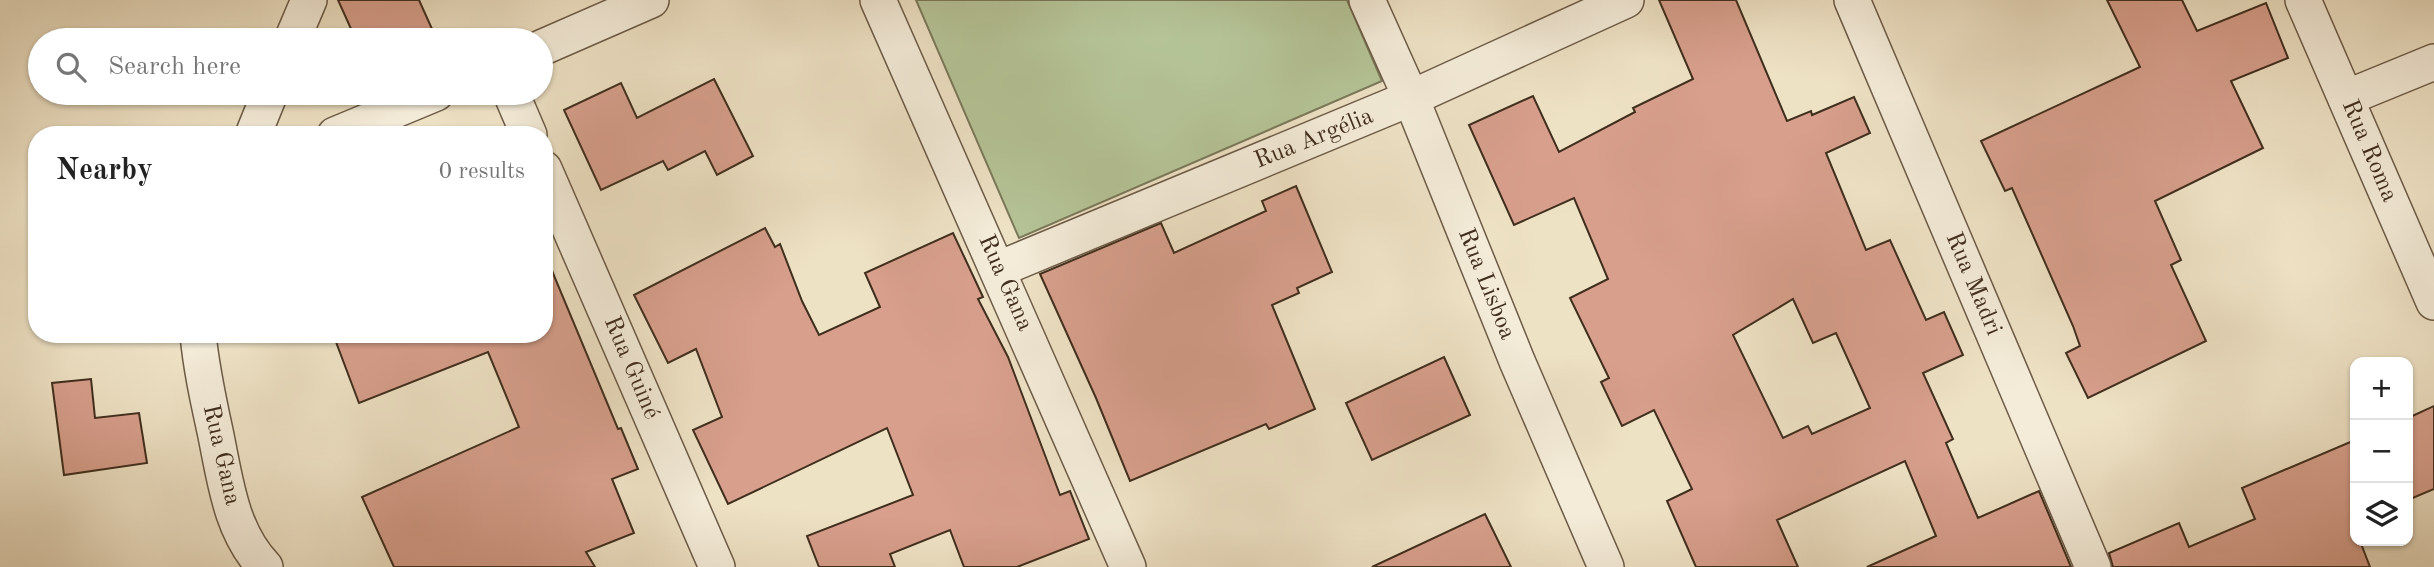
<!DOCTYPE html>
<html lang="en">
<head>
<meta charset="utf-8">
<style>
  body { margin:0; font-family:"Old Standard TT",serif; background:#f2f2f2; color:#222 }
  .controls { position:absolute; right:21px; bottom:21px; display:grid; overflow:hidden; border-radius:14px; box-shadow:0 2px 5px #0004 }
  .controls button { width:63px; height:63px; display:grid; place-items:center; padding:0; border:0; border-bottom:2px solid #e0e0e0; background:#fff; color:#222; font:35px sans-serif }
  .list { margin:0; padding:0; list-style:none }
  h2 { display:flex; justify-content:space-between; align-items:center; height:91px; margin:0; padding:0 28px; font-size:30px }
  h2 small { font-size:23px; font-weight:400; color:#767676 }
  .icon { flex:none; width:38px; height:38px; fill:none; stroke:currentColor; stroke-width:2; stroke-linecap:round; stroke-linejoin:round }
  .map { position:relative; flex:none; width:2434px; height:567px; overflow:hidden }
  .search { position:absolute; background:#fff; box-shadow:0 2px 5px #0004; left:28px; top:28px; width:525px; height:77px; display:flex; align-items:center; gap:18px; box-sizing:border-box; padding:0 24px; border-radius:38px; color:#767676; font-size:26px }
  .panel { position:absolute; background:#fff; box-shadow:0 2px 5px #0004; left:28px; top:126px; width:525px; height:217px; border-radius:28px }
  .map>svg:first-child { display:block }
</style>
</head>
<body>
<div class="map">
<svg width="2434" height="567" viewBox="0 0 2434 567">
  <rect width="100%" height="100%" fill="#eee2c5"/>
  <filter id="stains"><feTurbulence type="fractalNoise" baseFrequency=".00286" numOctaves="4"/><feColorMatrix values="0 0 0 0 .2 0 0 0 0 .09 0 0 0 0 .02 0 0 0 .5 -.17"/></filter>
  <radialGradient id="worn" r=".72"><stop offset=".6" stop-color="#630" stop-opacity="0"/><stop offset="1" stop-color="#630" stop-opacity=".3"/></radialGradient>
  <!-- green -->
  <path fill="#b5c497" stroke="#7a795a" stroke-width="2" d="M916,0h431l35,81 -363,157z"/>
  <!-- building -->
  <g fill="#d79f8c" stroke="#402e1d" stroke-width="2" fill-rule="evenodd">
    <path d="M338,0h81l18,40h-81z"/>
    <path d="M1659,0h77l51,121 24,-10 1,4 42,-18 16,36 -44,20 40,97 24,-10 36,80 18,-8 19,43 -40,18 30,66 -7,4 32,75 61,-27 32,76h-204l69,-31 -31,-75 -128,59 21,47h-102l-29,-66 25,-12 -38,-79 -32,16 -21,-44 8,-4 -39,-80 38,-19 -34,-81 -60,27 -45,-100 64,-29 26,56 76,-40 -2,-4 60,-29zM1793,299l20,44 23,-10 34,75 -58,26 -4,-8 -25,12 -50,-103z"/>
    <path d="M2107,0h75l15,31 69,-28 22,55 -57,23 32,67 -108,53 26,59 -10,5 35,76 -118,57 -22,-45 14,-7 -7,-20 -61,-138 -7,3 -24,-50 159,-74z"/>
    <path d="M714,79l39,77 -36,19 -12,-24 -37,19 -5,-9 -62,29 -37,-80 57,-27 16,35z"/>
    <path d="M1296,186l36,86 -35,16 2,5 -27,12 43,104 -46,20 -3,-5 -136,57 -34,-83 -56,-124 121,-51 13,30 92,-42 -4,-10z"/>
    <path d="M765,228l10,19 5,-3 22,57 17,34 61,-28 -15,-34 88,-40 30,64 -5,2 30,58 52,138 10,-4 19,48 -72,28h-53l-14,-37 -60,24 5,13h-76l-12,-31 106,-41 -26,-67 -159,76 -35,-74 29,-13 -26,-68 -28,14 -34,-68z"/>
    <path d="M545,254l73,175 3,-1 17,41 -26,10 22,54 -48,19 9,15h-201l-32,-70 157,-70 -31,-75 -129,51 -26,-69h211z"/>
    <path d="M1444,357l26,58 -98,45 -26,-57z"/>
    <path d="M91,379l4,39 44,-5 8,50 -83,12 -12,-92z"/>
    <path d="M2434,406v83l-26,11v-82z"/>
    <path d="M2355,440v82l-2,1 2,18h5l10,26h-257l-4,-14 70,-30 10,24 66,-28 -13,-31z"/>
    <path d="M1485,514l26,53h-139z"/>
  </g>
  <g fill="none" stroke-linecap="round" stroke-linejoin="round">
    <!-- street casing -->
    <g stroke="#6c5b47" stroke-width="38">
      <g id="street">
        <path d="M878,0l250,567"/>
        <path d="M1367,0l44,98 106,263 89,206"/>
        <path d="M1852,0l241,567"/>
        <path d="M2303,0l131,302"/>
        <path d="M292,40l17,-40"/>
        <path d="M541,48l110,-48"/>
        <path d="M511,93l18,42"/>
        <path d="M2346,98l88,-36"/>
        <path d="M253,135l17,-42"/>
        <path d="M335,135l101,-42"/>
        <path d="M544,169l173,398"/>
        <path d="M999,269l412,-171 215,-98"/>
        <path d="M198,334c3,33 10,65 17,97 10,47 15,100 50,136"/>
      </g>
    </g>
    <!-- street -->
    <use href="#street" stroke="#f4ecd9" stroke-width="35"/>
  </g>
  <g text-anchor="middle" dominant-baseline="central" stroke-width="5" stroke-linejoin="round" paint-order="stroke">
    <!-- street labels -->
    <g font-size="24" fill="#402e1d" stroke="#f4ecd9">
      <text transform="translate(1314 139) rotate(-22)">Rua Argélia</text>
      <text transform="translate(2369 151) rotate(67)">Rua Roma</text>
      <text transform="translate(1005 283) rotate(66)">Rua Gana</text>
      <text transform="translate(1486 284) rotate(68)">Rua Lisboa</text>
      <text transform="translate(1973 284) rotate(67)">Rua Madri</text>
      <text transform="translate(631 368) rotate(67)">Rua Guiné</text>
      <text transform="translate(221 455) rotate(77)">Rua Gana</text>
    </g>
  </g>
  <rect width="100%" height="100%" filter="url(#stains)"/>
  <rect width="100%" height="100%" fill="url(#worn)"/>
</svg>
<div class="controls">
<button>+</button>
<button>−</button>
<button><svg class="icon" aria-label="layers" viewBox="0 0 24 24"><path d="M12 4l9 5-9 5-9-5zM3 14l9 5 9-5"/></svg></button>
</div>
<div class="search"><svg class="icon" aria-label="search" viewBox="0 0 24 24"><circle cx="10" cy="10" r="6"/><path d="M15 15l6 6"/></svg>Search here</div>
<section class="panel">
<h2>Nearby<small>0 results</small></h2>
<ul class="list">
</ul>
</section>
</div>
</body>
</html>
